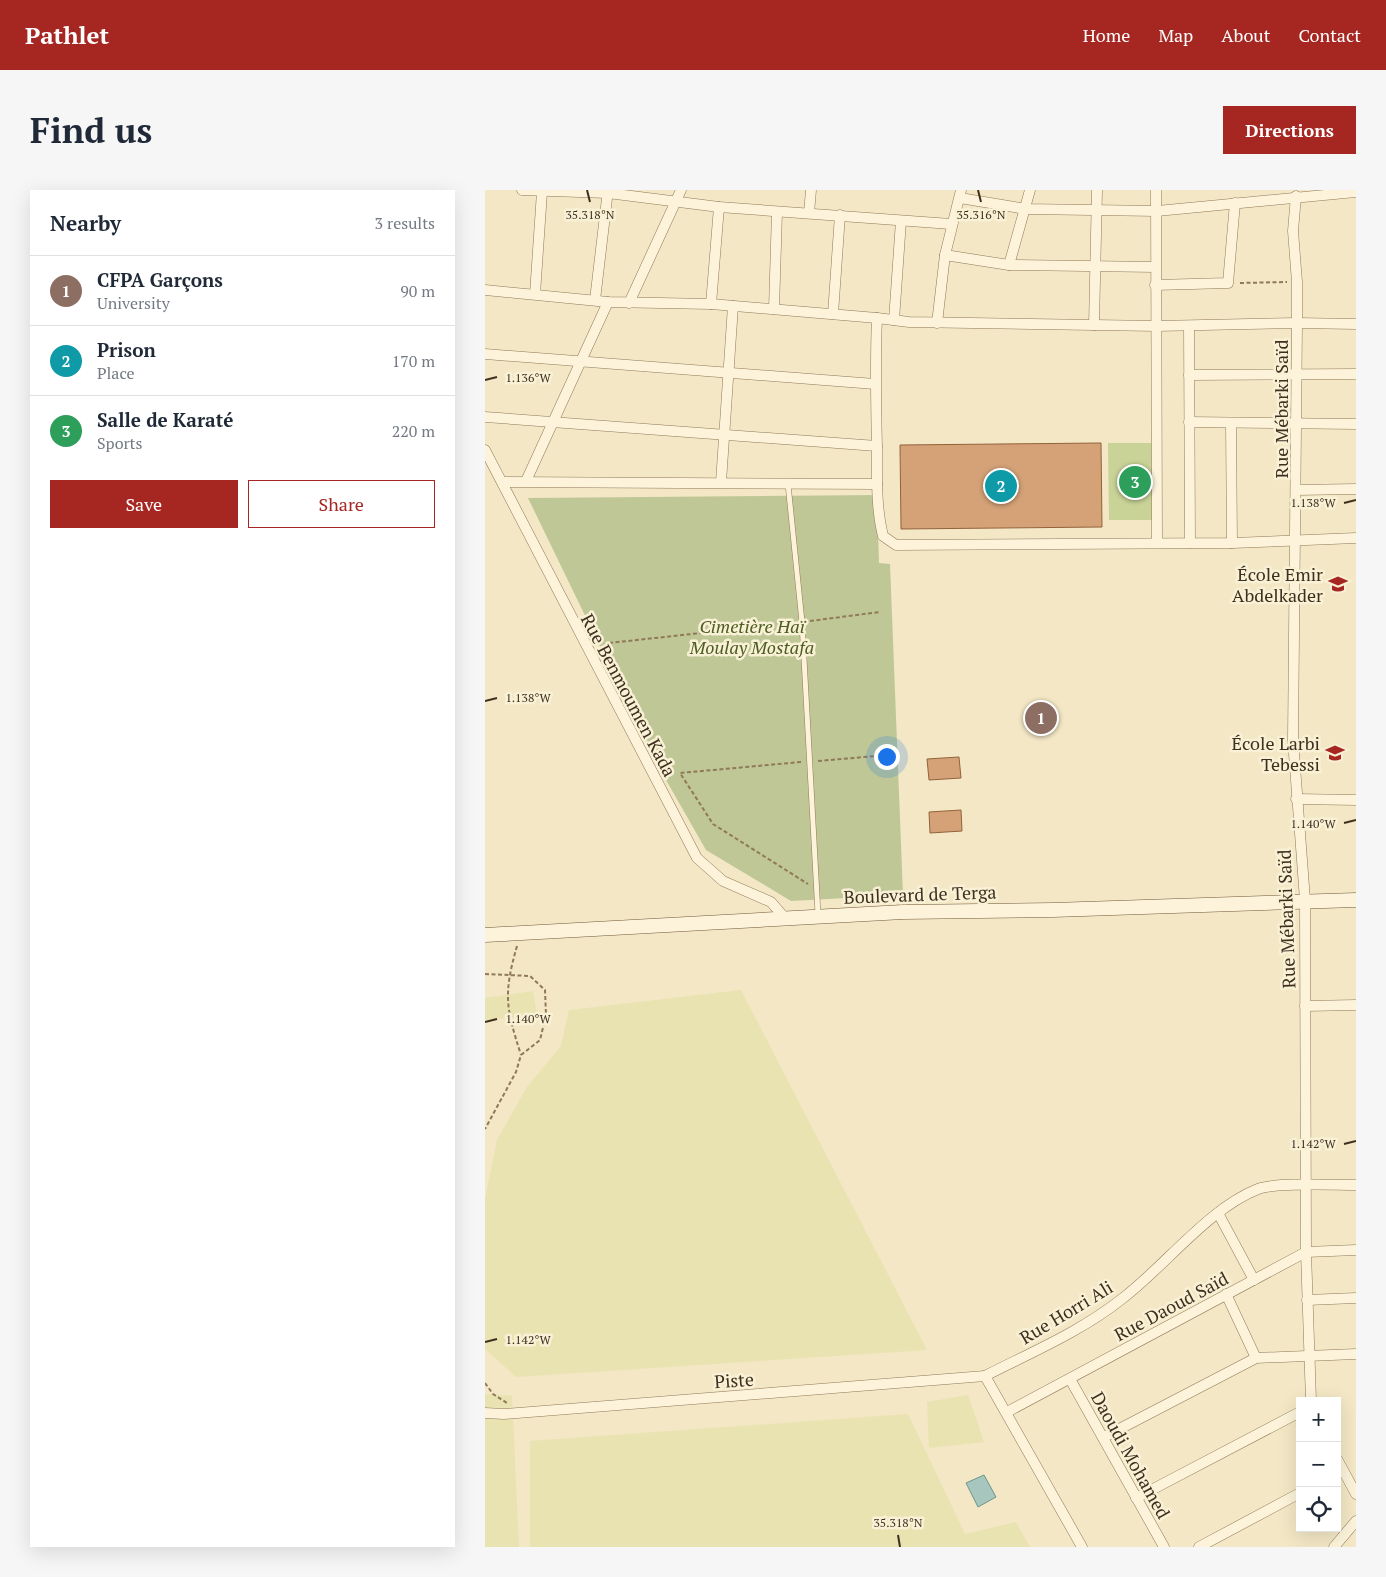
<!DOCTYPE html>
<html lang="en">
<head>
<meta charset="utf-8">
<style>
  body { margin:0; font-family:"PT Serif",serif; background:#f6f6f7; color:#1f2937 }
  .controls { position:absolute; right:15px; bottom:15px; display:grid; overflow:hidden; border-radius:0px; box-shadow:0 5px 20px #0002 }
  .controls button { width:45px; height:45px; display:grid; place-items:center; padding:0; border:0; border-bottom:1px solid #e0e1e3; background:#fff; color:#1f2937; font:25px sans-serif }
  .you { position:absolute; left:401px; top:566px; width:18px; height:18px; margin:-12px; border:4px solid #fff; border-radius:50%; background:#1a73e8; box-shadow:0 0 0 8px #1a73e833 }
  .badge { display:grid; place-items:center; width:32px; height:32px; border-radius:50%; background:#a62722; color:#fff; font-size:16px; font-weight:700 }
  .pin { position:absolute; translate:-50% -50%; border:2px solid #fff; box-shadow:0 1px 5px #0006 }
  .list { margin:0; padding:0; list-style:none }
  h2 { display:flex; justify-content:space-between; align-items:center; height:65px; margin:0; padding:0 20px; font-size:21px }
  h2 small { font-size:16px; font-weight:400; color:#747a83 }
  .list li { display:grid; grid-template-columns:32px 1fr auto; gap:15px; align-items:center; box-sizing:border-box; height:70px; padding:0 20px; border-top:1px solid #e0e1e3 }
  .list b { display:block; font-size:19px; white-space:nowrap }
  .list p { margin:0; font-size:16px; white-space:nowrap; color:#747a83 }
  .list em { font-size:16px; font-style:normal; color:#747a83 }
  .actions { display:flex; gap:10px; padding:15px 20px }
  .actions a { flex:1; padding:11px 0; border:1px solid #a62722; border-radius:0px; text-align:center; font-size:18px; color:#a62722 }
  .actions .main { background:#a62722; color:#fff }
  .icon { flex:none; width:28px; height:28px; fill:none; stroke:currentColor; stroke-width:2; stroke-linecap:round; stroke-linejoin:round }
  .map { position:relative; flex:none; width:871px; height:1357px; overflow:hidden; border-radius:0px }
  header { display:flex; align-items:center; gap:30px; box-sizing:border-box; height:70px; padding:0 25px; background:#a62722; color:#fff }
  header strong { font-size:24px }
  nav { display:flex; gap:28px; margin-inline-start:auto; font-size:18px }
  .intro { display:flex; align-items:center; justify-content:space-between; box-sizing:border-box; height:120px; padding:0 30px }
  h1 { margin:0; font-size:35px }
  .button { padding:12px 22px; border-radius:0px; background:#a62722; color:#fff; font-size:18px; font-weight:700 }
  main { display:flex; gap:30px; padding:0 30px }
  aside { flex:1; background:#fff; border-radius:0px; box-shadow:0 5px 20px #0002 }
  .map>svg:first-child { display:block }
</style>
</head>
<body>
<header>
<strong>Pathlet</strong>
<nav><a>Home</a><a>Map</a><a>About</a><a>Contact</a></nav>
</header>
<div class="intro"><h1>Find us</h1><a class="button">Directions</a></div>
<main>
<aside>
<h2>Nearby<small>3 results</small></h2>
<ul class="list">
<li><span class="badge" style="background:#8d6e63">1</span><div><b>CFPA Garçons</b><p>University</p></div><em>90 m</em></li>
<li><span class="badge" style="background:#0f9aa8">2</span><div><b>Prison</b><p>Place</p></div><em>170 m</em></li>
<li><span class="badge" style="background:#2e9e5b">3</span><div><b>Salle de Karaté</b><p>Sports</p></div><em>220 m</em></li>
</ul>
<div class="actions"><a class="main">Save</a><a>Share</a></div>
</aside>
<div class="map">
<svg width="871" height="1357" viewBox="0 0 871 1357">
  <rect width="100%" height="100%" fill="#f3e7c5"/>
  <!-- farmland -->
  <g fill="#e9e3b1">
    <path d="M256,800l186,360 -411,27 -31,-28v-150l12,-59 30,-53 34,-41 8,-36z"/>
    <path d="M48,801l4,24 -52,5v-22z"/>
    <path d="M0,1204l27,2 7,151h-34z"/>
    <path d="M483,1205l16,47 -55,6 -2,-46z"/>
    <path d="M423,1224l57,120 51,-12 14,25h-500v-106z"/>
  </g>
  <!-- green -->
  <path fill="#c9d397" d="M623,253h54v77h-53z"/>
  <!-- cemetery -->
  <path fill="#bfc797" d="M392,305l2,68 11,1 13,331 -112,6 -85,-51 -48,-84 -130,-268z"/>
  <!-- water -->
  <path fill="#a7c6be" stroke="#6c958d" d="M499,1285l12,22 -18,10 -12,-24z"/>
  <!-- building -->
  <g fill="#d5a277" stroke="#92623c">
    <path d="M616,253l1,84 -201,2 -1,-84z"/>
    <path d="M474,567l2,21 -32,2 -2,-21z"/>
    <path d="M476,620l1,21 -32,2 -1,-21z"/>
  </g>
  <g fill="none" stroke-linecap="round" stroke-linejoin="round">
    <!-- service casing -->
    <g stroke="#907959" stroke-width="6">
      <path id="service" d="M303,294l14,138 16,292"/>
    </g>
    <!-- minor casing -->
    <g stroke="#907959" stroke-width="11">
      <g id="minor">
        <path d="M37,0l86,3 111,14 232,17"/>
        <path d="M671,0l1,353"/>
        <path d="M811,6l-3,35 4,51v41l-4,417 12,160 1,352 5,149"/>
        <path d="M475,8l66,11 131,2 199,-19"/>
        <path d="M324,23l2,-23"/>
        <path d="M460,65l64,10 146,2"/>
        <path d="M524,75l21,-75"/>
        <path d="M670,95l73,-2 7,-80"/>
        <path d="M0,100l123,12 103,2 166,14"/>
        <path d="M50,104l7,-102"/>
        <path d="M110,110l13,-110"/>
        <path d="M144,113l52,-113"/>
        <path d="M226,114l8,-97"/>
        <path d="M289,119l3,-97"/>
        <path d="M348,124l7,-99"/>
        <path d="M409,130l7,-99"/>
        <path d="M452,133l8,-68 16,-65"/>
        <path d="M871,134l-59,-1 -140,3 -248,-4 -32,-4c-2,44 -1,87 0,131 0,29 -1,59 6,87l13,9 336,-2 124,-5"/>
        <path d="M609,135l3,-135"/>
        <path d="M704,136l1,217"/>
        <path d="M0,164l390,30"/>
        <path d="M704,185l167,-1"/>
        <path d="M0,227l392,29"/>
        <path d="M704,232l167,2"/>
        <path d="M746,234l1,119"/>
        <path d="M0,260l212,408 26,23 48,21 13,15"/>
        <path d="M41,291l82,-179"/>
        <path d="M18,292l374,2"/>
        <path d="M236,292l12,-176"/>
        <path d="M811,300l60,-1"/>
        <path d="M811,609l60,1"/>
        <path d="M820,816l51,-1"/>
        <path d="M733,1023l36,67"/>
        <path d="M741,1104l30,64"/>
        <path d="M822,1110l49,-2"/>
        <path d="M585,1189l94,168"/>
        <path d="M522,1222l299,-160 50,-2"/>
        <path d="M0,1223l19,1 481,-38"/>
        <path d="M619,1247l152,-79 100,-4"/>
        <path d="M852,1269l19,35"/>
        <path d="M651,1308l164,-86"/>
        <path d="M597,1357l-97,-171c47,-24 97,-45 138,-78 42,-32 86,-90 135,-109 18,-7 75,-4 98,-4"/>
        <path d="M714,1357l101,-54"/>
        <path d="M849,1357l22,-26"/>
      </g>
    </g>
    <!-- secondary casing -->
    <g stroke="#725a3c" stroke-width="15">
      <path id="secondary" d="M0,745l418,-23 150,-2 303,-10"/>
    </g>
    <!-- path -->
    <g stroke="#907959" stroke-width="2" stroke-dasharray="4 2.5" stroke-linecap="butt">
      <path d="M755,93l47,-1"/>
      <path d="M325,431l70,-9"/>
      <path d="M124,453l184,-20"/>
      <path d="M333,571l70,-6"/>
      <path d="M316,572l-121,11 33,51 95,60"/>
      <path d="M32,756c-14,49 -11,62 4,109"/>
      <path d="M0,784l45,2 15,14 1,25 -6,25 -19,15 -5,17 -31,57"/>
      <path d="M0,1193l8,11 14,9"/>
    </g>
    <!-- service -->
    <use href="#service" stroke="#fcf3da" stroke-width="5"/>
    <!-- minor -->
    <use href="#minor" stroke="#fcf3da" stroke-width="10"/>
    <!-- secondary -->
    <use href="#secondary" stroke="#fcf3da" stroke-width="14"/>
  </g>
  <!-- ticks -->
  <path fill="none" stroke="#3f2f1e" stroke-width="2" d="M102,0l3,12M493,0l3,12M0,190l12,-3M859,313l12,-3M0,511l12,-3M859,633l12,-3M0,832l12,-3M859,954l12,-3M0,1152l12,-3M413,1345l2,12"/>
  <!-- icons -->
  <defs>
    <g id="school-bare" transform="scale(1.5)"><path d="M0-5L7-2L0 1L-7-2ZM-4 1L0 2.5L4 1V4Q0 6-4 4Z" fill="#a62722" stroke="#f9f1d6" stroke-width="2.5" paint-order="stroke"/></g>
  </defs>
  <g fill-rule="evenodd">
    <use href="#school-bare" x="853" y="394"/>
    <use href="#school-bare" x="850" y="563"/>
  </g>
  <g text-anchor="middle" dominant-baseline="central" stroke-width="5" stroke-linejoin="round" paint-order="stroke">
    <!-- street labels -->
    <g font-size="18" fill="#3f2f1e" stroke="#f9f1d6">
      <text transform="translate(796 219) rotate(-90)">Rue Mébarki Saïd</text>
      <text transform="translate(144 505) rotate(62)">Rue Benmoumen Kada</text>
      <text transform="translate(435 704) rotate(-2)">Boulevard de Terga</text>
      <text transform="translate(801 729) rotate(-92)">Rue Mébarki Saïd</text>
      <text transform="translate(686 1116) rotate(-28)">Rue Daoud Saïd</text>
      <text transform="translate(581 1122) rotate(-31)">Rue Horri Ali</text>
      <text transform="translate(249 1190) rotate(-4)">Piste</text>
      <text transform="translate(646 1265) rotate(61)">Daoudi Mohamed</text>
    </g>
    <!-- poi labels -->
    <g font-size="18" fill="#3f2f1e" stroke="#f9f1d6" text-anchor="end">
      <text x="838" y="384">École Emir<tspan x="838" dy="21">Abdelkader</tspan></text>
      <text x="835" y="553">École Larbi<tspan x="835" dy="21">Tebessi</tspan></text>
    </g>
    <!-- park labels -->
    <g font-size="18" font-style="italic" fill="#4c5d22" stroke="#f9f1d6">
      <text x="267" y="436">Cimetière Haï<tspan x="267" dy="21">Moulay Mostafa</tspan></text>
    </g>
  </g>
  <g font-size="12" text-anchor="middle" fill="#3f2f1e" stroke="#f9f1d6" stroke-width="5" stroke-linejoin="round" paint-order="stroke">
    <text x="105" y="29">35.318°N</text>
    <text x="496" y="29">35.316°N</text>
    <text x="43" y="192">1.136°W</text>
    <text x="828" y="317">1.138°W</text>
    <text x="43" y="512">1.138°W</text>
    <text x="828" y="638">1.140°W</text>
    <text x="43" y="833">1.140°W</text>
    <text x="828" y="958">1.142°W</text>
    <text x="43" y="1154">1.142°W</text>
    <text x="413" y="1337">35.318°N</text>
  </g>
</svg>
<div class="controls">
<button>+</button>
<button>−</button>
<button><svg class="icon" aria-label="locate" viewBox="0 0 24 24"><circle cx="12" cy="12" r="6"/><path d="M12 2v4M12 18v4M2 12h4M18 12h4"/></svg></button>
</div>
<div class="you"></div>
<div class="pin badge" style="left:556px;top:528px;background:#8d6e63">1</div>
<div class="pin badge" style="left:516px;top:296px;background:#0f9aa8">2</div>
<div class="pin badge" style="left:650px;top:292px;background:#2e9e5b">3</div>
</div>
</main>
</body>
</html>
